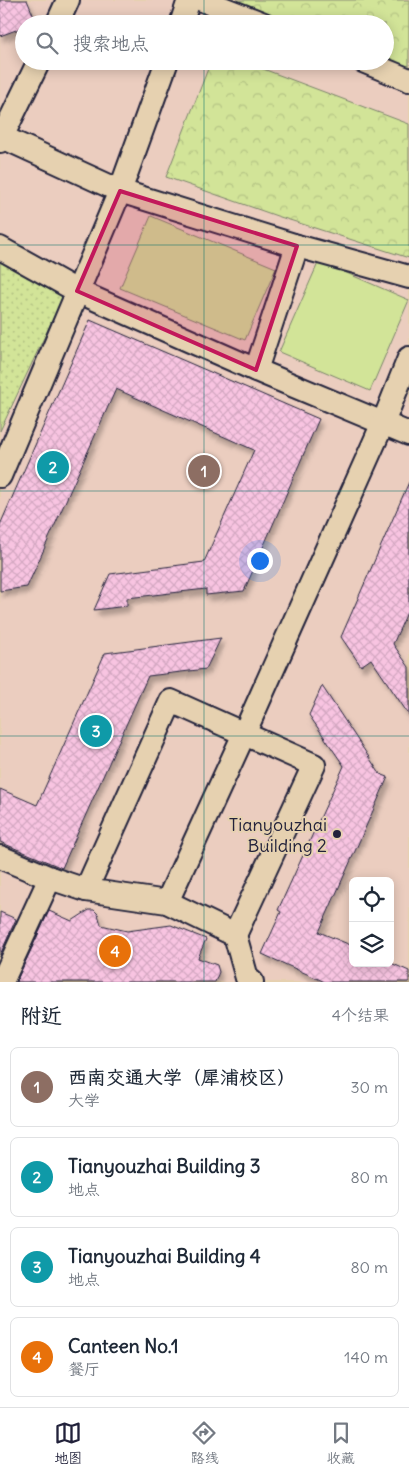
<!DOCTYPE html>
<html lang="zh">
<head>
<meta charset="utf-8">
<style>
  body { margin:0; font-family:Delius,"LXGW WenKai TC",sans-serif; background:#f2f2f3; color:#1f2937 }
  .controls { position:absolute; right:15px; bottom:15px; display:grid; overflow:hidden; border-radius:8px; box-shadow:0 2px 12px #0003 }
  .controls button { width:45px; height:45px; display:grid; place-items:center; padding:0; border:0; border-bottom:1px solid #e0e1e3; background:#fff; color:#1f2937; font:25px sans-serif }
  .you { position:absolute; left:259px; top:560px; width:18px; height:18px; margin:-12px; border:4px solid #fff; border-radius:50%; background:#1a73e8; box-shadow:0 0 0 8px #1a73e833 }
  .badge { display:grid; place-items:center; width:32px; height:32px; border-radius:50%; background:#22223b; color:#fff; font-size:16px; font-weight:700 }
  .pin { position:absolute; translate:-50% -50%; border:2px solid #fff; box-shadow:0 1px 5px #0006 }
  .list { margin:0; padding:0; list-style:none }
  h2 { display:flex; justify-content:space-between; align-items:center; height:65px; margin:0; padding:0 20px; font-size:21px }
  h2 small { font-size:16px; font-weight:400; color:#747a83 }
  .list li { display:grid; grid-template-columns:32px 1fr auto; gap:15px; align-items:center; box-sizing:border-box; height:80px; margin:0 10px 10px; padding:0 10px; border:1px solid #e0e1e3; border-radius:8px }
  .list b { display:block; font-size:19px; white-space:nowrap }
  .list p { margin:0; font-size:16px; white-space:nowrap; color:#747a83 }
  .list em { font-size:16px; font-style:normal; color:#747a83 }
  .icon { flex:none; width:28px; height:28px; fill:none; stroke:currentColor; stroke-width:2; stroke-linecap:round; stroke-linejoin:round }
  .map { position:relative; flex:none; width:409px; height:982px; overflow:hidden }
  .search { position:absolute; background:#fff; box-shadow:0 2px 12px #0003; left:15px; right:15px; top:15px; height:55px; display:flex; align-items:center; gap:12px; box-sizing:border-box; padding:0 18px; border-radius:28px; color:#747a83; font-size:19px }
  .sheet { height:425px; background:#fff }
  nav { display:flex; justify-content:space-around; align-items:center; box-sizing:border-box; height:70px; border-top:1px solid #e0e1e3; background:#fff; font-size:14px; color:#747a83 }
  nav a { display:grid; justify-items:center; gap:2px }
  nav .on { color:#22223b }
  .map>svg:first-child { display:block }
</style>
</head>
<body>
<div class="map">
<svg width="409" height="982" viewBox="0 0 409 982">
  <defs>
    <pattern id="green-dots" width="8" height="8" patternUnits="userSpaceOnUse" patternTransform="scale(1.25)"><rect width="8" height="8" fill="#d2e498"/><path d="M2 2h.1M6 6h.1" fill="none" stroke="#b4c384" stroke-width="1.8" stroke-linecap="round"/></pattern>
    <pattern id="forest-crowns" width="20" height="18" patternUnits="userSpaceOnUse" patternTransform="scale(1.25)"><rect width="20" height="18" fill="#d2e498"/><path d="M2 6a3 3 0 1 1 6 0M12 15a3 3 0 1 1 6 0" fill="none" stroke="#b4c384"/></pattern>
    <pattern id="building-cross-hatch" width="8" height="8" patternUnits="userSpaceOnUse" patternTransform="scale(1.25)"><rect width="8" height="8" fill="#f8c4e1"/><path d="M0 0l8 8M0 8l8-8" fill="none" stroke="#d4a8c2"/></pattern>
    <filter id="shadow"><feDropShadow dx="3" dy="5.5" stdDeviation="2.5" flood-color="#0004"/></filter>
  </defs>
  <rect width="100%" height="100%" fill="#e6d1b0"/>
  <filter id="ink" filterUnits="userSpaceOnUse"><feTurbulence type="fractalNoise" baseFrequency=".02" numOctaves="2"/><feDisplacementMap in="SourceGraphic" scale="10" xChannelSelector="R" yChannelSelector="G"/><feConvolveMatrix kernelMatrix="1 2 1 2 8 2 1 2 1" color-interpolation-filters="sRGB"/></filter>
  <g filter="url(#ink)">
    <!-- built -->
    <path fill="#ebcdbf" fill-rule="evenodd" d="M0,0h409v982h-409zM24,24h361v37h-361zM353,881h37v82h-37z"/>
    <!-- green -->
    <path fill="url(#green-dots)" stroke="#7a836a" d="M0,260l66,31 -66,140z"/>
    <!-- forest -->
    <g fill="url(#forest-crowns)" stroke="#7a836a">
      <path d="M234,0h175v71l-24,-10v-37h-101l-51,-20z"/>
      <path d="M211,61h31l167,63v134l-132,-42 -111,-39z"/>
    </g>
    <!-- pitch -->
    <g fill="#d2e498" stroke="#7a836a">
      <path d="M151,216l125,52 -31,72 -125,-52z"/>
      <path d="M319,261l90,39 -39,91 -91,-39z"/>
    </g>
    <!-- building -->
    <g fill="url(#building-cross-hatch)" stroke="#22223b" filter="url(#shadow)">
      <path d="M0,0h27l9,22 -12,2v3l-24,9z"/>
      <path d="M90,320l229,99 -75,172 -38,4v-6l-79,9v8l-33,4 16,-36 94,-12 50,-112 -138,-61 -89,198 -27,4v-66z"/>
      <path d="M409,482v126l-16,36 16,23v48l-38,-56 -10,7 -20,-29z"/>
      <path d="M221,638l-15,31 -58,7 -86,192 -62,-26v-53l37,16 68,-152z"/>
      <path d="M322,686l58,88 8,3 -69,155 34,14v17h38l18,8v11h-84l-63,-28 19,-42 -3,-2 66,-144 -35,-51z"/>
      <path d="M89,910h5l4,4 3,11 26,6 44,-6 35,14 -8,19 19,7 2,7 -4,10h-199l33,-71 23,10z"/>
      <path d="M0,912l16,7 -16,36z"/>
    </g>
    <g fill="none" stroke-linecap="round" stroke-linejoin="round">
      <!-- minor casing -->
      <g stroke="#22223b" stroke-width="26">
        <g id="minor">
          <path d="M202,0l62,24"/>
          <path d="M57,24l11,-24"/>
          <path d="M181,24l8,-24"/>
          <path d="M363,61l46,19"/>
          <path d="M0,136l120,55 177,55 112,31"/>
          <path d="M0,141l39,-80"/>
          <path d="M0,248l77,43 179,79 153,64"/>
          <path d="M256,370l41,-124"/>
          <path d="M0,476l120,-285 47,-130"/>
          <path d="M0,857l50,21 36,12 81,12 68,33 12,43 5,4"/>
          <path d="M86,890l85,-189 143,64 -79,170"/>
          <path d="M167,902l77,-168 139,-311 26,-65"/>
          <path d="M2,982l48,-104"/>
        </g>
      </g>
      <!-- minor -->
      <use href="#minor" stroke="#e6d1b0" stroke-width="22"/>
    </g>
  </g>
  <!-- marked area -->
  <path fill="#c2185b" fill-opacity="0.2" stroke="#c2185b" stroke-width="4" stroke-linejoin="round" d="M120,191l177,55 -41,124 -179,-79z"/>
  <!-- grid -->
  <path fill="none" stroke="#0f766e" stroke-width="1" stroke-opacity="0.55" d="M204,0v24M204,61v921M0,245h409M0,491h409M0,736h409"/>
  <!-- markers -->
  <circle fill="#22223b" stroke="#e6d1b0" stroke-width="2" cx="337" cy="834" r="5"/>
  <g text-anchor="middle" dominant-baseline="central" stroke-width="4" stroke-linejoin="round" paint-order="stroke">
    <!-- poi labels -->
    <g font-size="18" fill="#22223b" stroke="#e6d1b0" text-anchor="end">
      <text x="327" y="824">Tianyouzhai<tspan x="327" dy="21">Building 2</tspan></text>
    </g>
  </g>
</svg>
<div class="controls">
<button><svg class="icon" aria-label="locate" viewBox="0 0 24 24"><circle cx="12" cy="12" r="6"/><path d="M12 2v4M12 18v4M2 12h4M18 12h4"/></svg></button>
<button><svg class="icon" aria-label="layers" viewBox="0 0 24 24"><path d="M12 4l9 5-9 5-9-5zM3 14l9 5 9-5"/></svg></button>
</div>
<div class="you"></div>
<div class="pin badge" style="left:204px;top:471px;background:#8d6e63">1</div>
<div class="pin badge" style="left:53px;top:467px;background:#0f9aa8">2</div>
<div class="pin badge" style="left:96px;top:731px;background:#0f9aa8">3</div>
<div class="pin badge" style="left:115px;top:951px;background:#e8710a">4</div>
<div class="search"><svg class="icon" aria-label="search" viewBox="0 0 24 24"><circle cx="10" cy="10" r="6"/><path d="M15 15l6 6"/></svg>搜索地点</div>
</div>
<section class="sheet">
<h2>附近<small>4个结果</small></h2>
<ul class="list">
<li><span class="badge" style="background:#8d6e63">1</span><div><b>西南交通大学（犀浦校区）</b><p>大学</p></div><em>30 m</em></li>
<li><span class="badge" style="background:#0f9aa8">2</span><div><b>Tianyouzhai Building 3</b><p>地点</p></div><em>80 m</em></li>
<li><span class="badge" style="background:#0f9aa8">3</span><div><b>Tianyouzhai Building 4</b><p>地点</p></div><em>80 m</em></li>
<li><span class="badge" style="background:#e8710a">4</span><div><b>Canteen No.1</b><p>餐厅</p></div><em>140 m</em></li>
</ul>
</section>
<nav>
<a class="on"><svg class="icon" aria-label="map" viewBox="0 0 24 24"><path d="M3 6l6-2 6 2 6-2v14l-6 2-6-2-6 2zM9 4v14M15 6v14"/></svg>地图</a>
<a><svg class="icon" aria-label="directions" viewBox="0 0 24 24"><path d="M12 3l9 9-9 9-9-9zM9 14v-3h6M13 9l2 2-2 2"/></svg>路线</a>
<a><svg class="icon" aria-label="saved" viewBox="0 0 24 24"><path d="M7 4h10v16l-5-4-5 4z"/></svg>收藏</a>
</nav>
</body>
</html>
